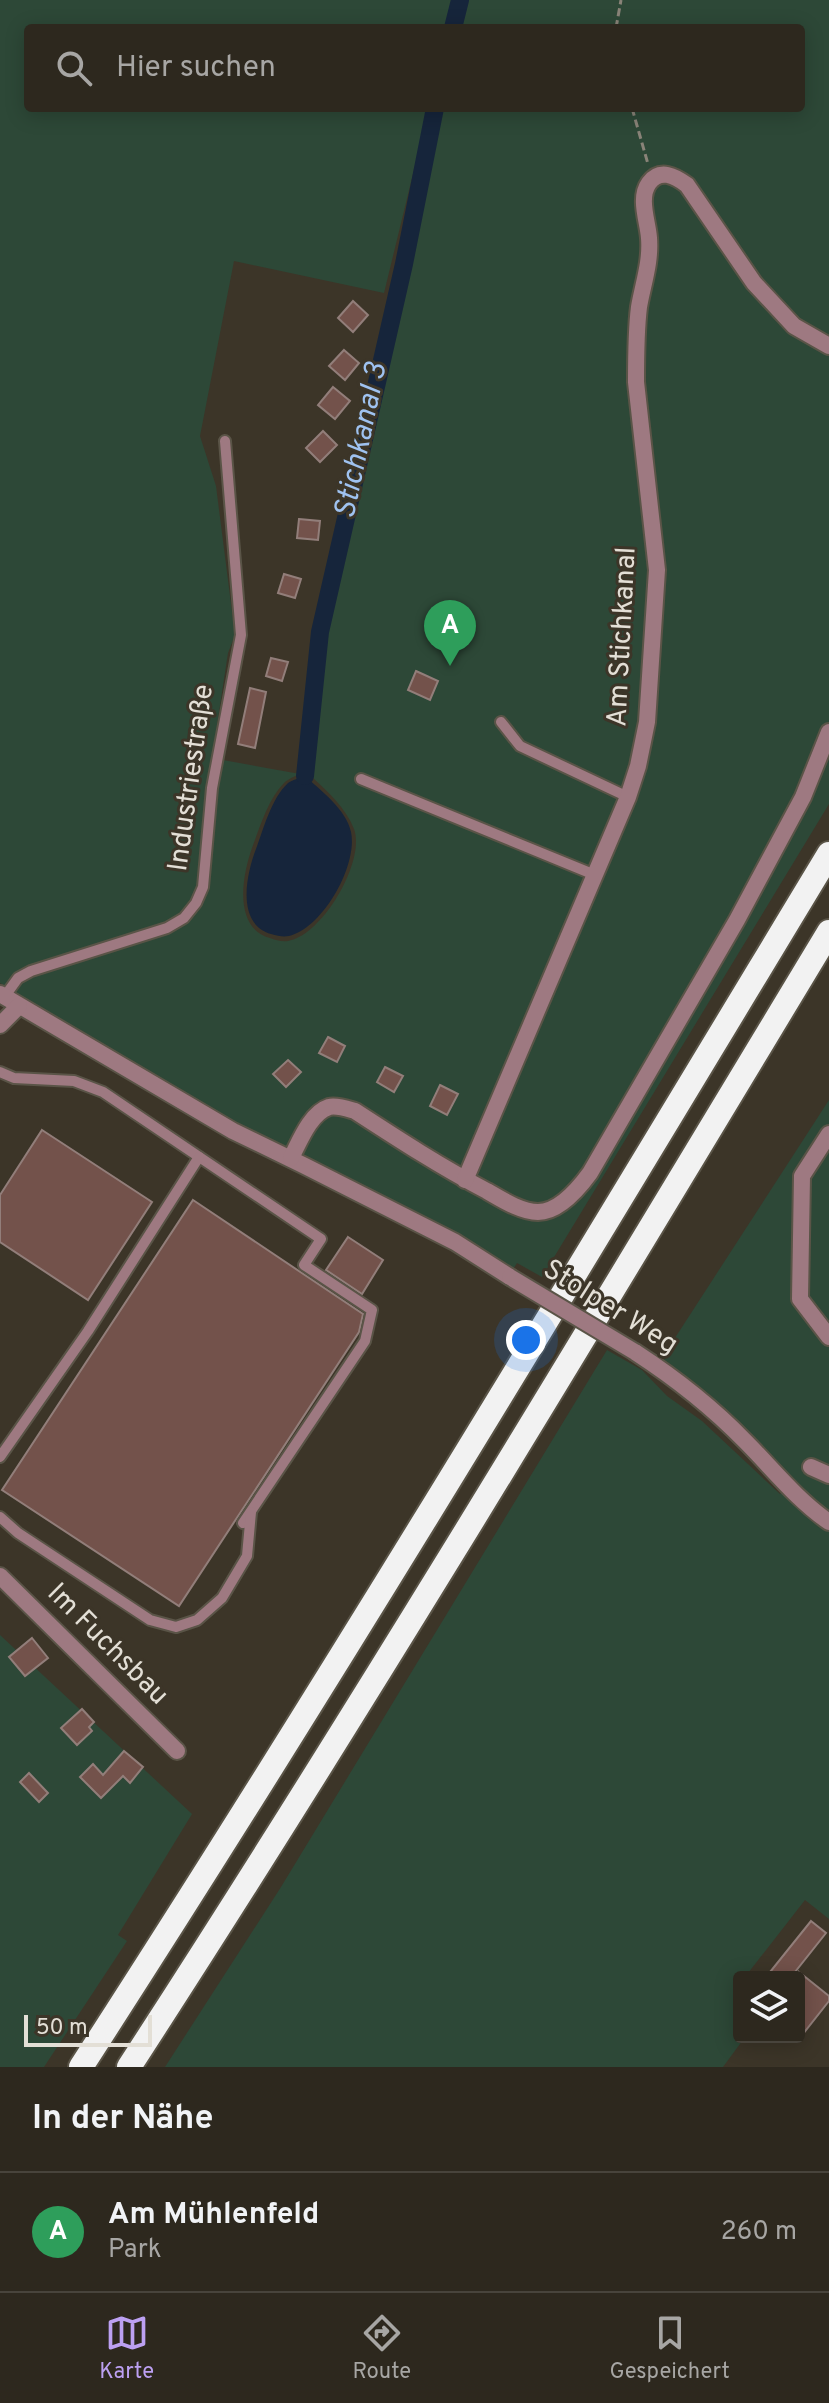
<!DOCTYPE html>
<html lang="de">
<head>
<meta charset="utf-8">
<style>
  body { margin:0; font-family:Overpass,sans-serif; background:#39342b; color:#f1f3f6 }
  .controls { position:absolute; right:24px; bottom:24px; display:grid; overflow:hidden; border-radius:8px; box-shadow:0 4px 20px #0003 }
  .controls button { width:72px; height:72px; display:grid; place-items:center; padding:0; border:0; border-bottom:2px solid #48443c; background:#2d281e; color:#f1f3f6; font:40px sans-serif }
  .scale { position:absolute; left:24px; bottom:20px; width:128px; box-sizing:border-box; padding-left:8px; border:4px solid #e3dfd6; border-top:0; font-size:22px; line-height:28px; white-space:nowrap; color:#e3dfd6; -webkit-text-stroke:6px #3c3528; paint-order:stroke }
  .you { position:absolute; left:526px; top:1340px; width:28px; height:28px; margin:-20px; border:6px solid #fff; border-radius:50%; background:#1a73e8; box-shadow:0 0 0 12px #1a73e833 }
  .badge { display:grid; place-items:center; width:52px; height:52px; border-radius:50%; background:#bca0f2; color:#fff; font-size:26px; font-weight:700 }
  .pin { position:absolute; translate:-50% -66px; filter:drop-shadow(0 2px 4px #0008) }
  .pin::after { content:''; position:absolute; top:42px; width:28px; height:24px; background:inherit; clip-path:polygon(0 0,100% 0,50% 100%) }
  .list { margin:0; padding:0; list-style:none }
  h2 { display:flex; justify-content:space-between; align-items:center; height:104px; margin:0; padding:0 32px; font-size:34px }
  h2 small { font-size:26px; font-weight:400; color:#a7a6a4 }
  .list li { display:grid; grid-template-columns:52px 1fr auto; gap:24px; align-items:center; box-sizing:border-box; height:120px; padding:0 32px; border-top:2px solid #48443c }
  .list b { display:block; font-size:30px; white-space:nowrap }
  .list p { margin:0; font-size:26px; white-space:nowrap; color:#a7a6a4 }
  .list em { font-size:26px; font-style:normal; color:#a7a6a4 }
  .icon { flex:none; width:44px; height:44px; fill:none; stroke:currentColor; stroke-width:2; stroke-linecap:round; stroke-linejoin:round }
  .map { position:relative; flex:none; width:829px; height:2067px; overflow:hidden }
  .search { position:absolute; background:#2d281e; box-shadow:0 4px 20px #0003; left:24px; right:24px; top:24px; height:88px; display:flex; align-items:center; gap:20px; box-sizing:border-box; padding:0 28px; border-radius:8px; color:#a7a6a4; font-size:30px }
  .sheet { height:224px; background:#2d281e }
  nav { display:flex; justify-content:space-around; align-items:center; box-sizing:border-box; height:112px; border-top:2px solid #48443c; background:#2d281e; font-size:22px; color:#a7a6a4 }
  nav a { display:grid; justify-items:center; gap:4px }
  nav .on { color:#bca0f2 }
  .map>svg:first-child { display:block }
</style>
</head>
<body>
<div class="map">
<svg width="829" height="2067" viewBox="0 0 829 2067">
  <rect width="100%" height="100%" fill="#3c3528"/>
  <!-- green -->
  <g fill="#2d4837">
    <path d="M0,0h454l-6,28h-420v80h401l-45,185 -150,-32 -34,175 16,50 19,149 -7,18 -16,105 88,16c-5,2 -12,5 -16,9 -16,16 -24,44 -32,65 -10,28 -19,80 18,90 5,2 12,4 18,3 34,-5 78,-80 66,-112 -8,-21 -26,-37 -42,-52l13,-142 84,-370 33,-157h359v-80h-341l6,-28h363v804l-287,473 -25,-14 -5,8 -279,-145 -233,-143z"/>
    <path d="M829,1100v819l-24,-19 -60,77h-6v60h6l-22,30h-558l116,-180 326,-537 35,20 25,26 35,25 78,73 13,-13 -83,-86 -48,-37z"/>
    <path d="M0,1635l192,179 -74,121 9,6 -83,126h-44z"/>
  </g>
  <!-- water -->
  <path fill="#16253b" d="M305,776c16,15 41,33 46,56 7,33 -28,96 -62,104 -6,1 -11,0 -18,-2 -35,-10 -25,-59 -15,-85 8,-21 15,-50 32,-66 4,-3 12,-5 17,-7z"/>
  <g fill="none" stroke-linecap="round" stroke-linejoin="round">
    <!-- canal -->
    <g stroke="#16253b" stroke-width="18">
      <path d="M453,28l7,-28"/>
      <path d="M305,776l15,-144 84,-368 31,-156"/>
    </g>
  </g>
  <!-- building -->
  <g fill="#73524b" stroke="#927e7a" stroke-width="2">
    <path d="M353,301l15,14 -15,17 -15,-14z"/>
    <path d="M344,350l15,13 -14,17 -16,-14z"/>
    <path d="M333,387l17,14 -15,18 -17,-14z"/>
    <path d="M323,431l14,14 -17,17 -14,-14z"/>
    <path d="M299,519l21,2 -2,19 -21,-2z"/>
    <path d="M284,574l17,5 -6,19 -17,-5z"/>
    <path d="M271,658l17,4 -6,19 -16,-5z"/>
    <path d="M416,671l22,10 -8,19 -22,-10z"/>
    <path d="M250,688l16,4 -11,56 -17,-4z"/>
    <path d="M328,1037l17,9 -8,16 -18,-9z"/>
    <path d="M288,1060l13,12 -15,15 -13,-13z"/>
    <path d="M385,1067l18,9 -9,16 -17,-10z"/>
    <path d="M440,1085l18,9 -11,21 -17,-9z"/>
    <path d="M42,1130l110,72 -64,98 -88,-58v-47z"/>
    <path d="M193,1200l170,114 -4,18 -180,274 -177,-116z"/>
    <path d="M348,1237l35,23 -21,34 -36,-24z"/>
    <path d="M32,1638l16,20 -23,18 -16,-19z"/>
    <path d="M82,1709l12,13 -5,5 3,4 -15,14 -16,-17z"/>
    <path d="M124,1751l19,16 -13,16 -7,-7 -22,22 -21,-21 13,-13 10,11z"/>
    <path d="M29,1773l19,20 -9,9 -19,-20z"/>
    <path d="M811,1921l15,12 -35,44h-25z"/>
    <path d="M799,1972l30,24v5l-30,38z"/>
  </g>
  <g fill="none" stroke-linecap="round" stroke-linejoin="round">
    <!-- service casing -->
    <g stroke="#5a5447" stroke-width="14">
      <g id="service">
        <path d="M501,722l19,24 108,51"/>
        <path d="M361,779l234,96"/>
        <path d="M5,996l13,-18 13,-7 136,-43 17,-10 12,-15 7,-16 9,-99 29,-153 -16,-194"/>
        <path d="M0,1072l14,6 60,3 29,11 218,147 -17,26 68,45 -7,31 -122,182"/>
        <path d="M0,1457l88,-126 111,-174"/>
        <path d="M0,1517l18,16 132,87 26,7 21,-7 25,-22 25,-42 4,-44"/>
      </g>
    </g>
    <!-- minor casing -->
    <g stroke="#5a5447" stroke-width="20">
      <g id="minor">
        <path d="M0,994l233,137 72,35 150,76 55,35"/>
        <path d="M0,1025l19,-19"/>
        <path d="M829,1134l-27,42 -2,123 29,38"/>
        <path d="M291,1158c8,-15 19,-45 38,-51 8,-2 19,2 26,4 43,28 86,56 132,80 14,8 34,21 51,21 21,0 41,-24 52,-39l147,-253 66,-123 26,-65"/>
        <path d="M465,1180l163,-383 10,-31 9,-44 10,-152 -21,-188c0,-25 0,-51 3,-75 4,-23 12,-45 10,-69 -1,-16 -11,-40 0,-55 11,-15 26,-7 38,2l67,98 40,43 35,20"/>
        <path d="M635,1352c40,26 77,55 110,89 28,28 51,58 84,81"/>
        <path d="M811,1467l18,8"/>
        <path d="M0,1576l177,175"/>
      </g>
    </g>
    <!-- motorway casing -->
    <g stroke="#5a5447" stroke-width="28">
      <g id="motorway">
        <path d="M81,2067c258,-399 502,-806 748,-1213"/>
        <path d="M129,2067c242,-373 470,-754 700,-1135"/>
      </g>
    </g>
    <!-- path -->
    <g stroke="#898378" stroke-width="3" stroke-dasharray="8 4" stroke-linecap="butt">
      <path d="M616,28l5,-28"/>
      <path d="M632,108l16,56"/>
    </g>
    <!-- service -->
    <use href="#service" stroke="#9e7981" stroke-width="10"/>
    <!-- minor -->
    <use href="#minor" stroke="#9e7981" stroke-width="16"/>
    <!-- motorway -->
    <use href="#motorway" stroke="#f2f2f2" stroke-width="24"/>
    <!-- minor-bridge casing -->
    <g stroke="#5a5447" stroke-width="20" stroke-linecap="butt">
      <path id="minor-bridge" d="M510,1277l125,75"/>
    </g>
    <!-- minor-bridge -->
    <use href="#minor-bridge" stroke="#9e7981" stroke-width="16"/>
  </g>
  <g text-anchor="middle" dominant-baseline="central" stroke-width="6" stroke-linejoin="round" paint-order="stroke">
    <!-- street labels -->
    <g font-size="28" fill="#e3dfd6" stroke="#3c3528">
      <text transform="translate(623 637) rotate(-87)">Am Stichkanal</text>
      <text transform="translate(192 778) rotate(-82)">Industriestraße</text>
      <text transform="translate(610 1308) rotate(32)">Stolper Weg</text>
      <text transform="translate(107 1645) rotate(45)">Im Fuchsbau</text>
    </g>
    <!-- water labels -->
    <g font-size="30" font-style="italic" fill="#9fc2f0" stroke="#3c3528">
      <text transform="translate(362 441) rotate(-78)">Stichkanal 3</text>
    </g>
  </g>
</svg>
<div class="controls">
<button><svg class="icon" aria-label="layers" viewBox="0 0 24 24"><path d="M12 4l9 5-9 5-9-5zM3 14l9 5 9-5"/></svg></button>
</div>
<div class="scale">50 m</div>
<div class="you"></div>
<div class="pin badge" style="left:450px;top:666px;background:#2e9e5b">A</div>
<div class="search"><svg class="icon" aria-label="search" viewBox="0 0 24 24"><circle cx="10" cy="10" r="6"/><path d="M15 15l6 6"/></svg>Hier suchen</div>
</div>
<section class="sheet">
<h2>In der Nähe<small></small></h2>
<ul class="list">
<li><span class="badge" style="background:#2e9e5b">A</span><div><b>Am Mühlenfeld</b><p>Park</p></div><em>260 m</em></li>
</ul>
</section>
<nav>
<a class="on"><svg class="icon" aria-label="map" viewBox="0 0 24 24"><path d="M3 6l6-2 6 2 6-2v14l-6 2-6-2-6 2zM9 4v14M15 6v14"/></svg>Karte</a>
<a><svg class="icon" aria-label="directions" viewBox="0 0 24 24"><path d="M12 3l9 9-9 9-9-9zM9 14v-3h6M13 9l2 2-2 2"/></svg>Route</a>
<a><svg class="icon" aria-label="saved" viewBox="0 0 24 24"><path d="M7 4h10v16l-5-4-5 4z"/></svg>Gespeichert</a>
</nav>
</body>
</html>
